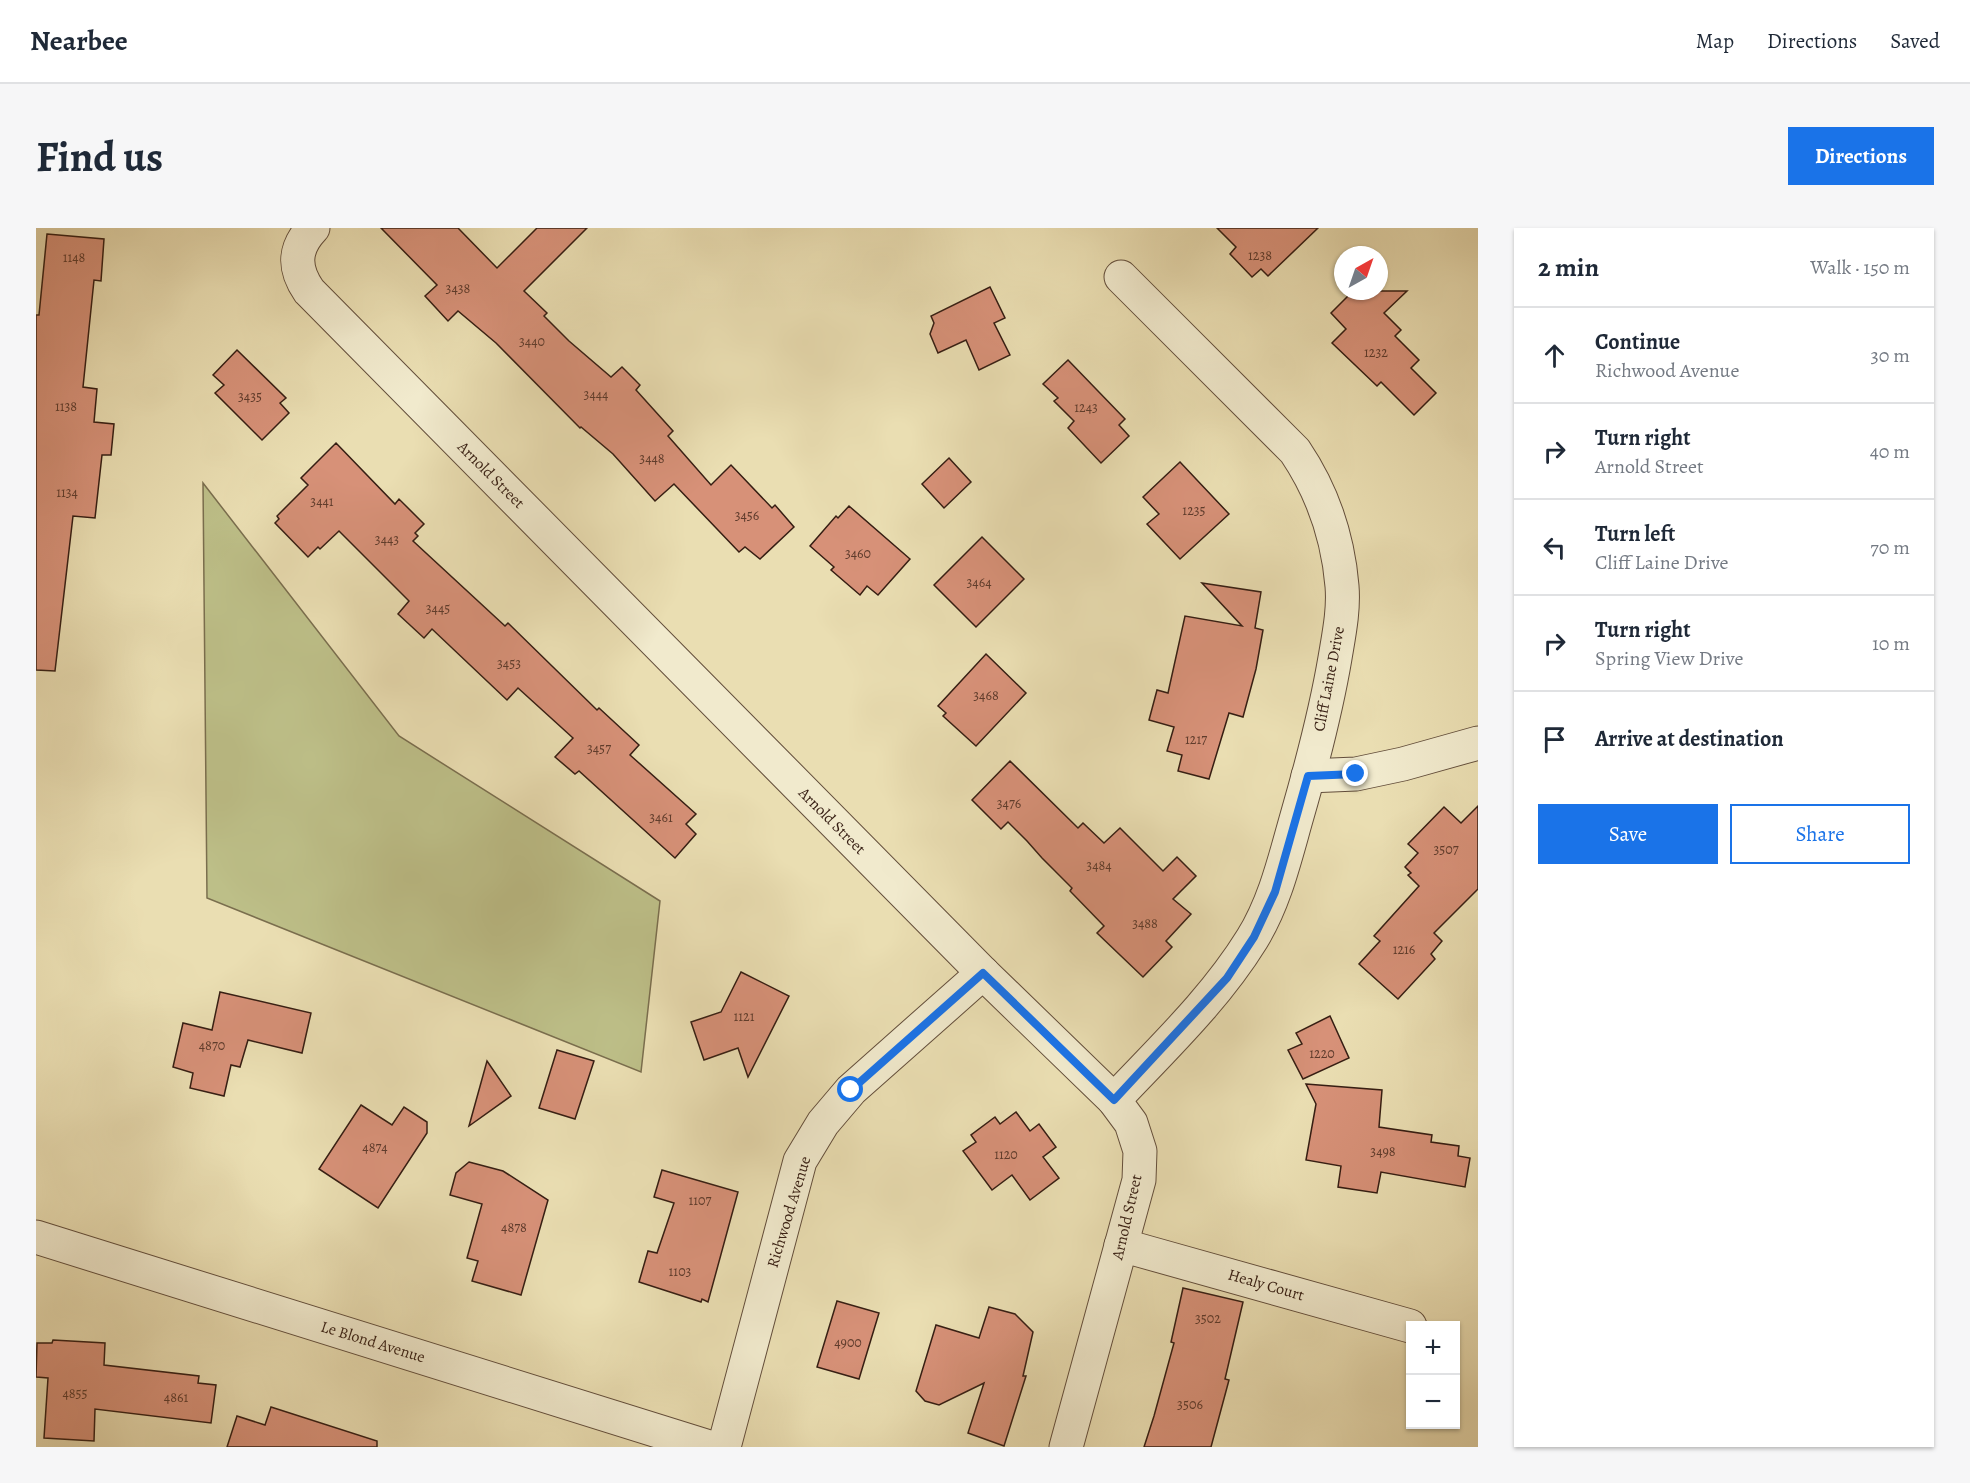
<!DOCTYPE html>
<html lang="en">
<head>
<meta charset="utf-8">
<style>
  body { margin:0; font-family:Alegreya,serif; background:#f6f6f7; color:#1f2937 }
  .controls { position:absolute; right:18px; bottom:18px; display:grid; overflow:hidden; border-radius:0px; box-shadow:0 2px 4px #0004 }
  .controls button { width:54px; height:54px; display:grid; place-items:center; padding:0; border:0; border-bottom:2px solid #e0e1e3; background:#fff; color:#1f2937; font:30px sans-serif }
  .compass { position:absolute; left:1298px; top:18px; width:54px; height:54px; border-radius:50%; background:#fff; box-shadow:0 2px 4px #0004; rotate:40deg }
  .stop { position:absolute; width:18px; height:18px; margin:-14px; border:4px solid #1a73e8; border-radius:50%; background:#fff }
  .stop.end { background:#1a73e8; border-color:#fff; box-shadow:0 2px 6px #0008 }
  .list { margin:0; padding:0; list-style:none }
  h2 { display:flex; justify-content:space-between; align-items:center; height:78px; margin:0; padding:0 24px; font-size:26px }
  h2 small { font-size:20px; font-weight:400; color:#747a83 }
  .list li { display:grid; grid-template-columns:39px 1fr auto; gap:18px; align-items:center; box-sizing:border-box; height:96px; padding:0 24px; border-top:2px solid #e0e1e3 }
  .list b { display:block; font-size:22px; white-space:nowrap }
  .list p { margin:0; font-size:20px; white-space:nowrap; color:#747a83 }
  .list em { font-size:20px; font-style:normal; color:#747a83 }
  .actions { display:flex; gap:12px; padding:18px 24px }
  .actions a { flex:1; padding:14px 0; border:2px solid #1a73e8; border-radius:0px; text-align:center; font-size:21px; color:#1a73e8 }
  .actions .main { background:#1a73e8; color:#fff }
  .icon { flex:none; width:33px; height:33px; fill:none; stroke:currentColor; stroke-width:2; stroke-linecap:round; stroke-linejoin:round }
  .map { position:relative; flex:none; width:1442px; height:1219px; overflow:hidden; border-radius:0px }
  header { display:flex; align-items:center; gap:36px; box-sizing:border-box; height:84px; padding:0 30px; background:#fff; border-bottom:2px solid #e0e1e3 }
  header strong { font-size:28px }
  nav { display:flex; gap:33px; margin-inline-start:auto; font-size:21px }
  .intro { display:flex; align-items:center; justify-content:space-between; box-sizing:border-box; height:144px; padding:0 36px }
  h1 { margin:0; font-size:42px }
  .button { padding:15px 27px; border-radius:0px; background:#1a73e8; color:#fff; font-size:21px; font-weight:700 }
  main { display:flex; gap:36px; padding:0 36px }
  aside { flex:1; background:#fff; border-radius:0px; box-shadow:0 2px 4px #0004 }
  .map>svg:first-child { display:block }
</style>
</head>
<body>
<header>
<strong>Nearbee</strong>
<nav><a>Map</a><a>Directions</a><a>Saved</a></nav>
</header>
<div class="intro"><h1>Find us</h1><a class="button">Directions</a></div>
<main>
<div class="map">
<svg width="1442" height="1219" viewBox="0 0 1442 1219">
  <rect width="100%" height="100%" fill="#eadeb2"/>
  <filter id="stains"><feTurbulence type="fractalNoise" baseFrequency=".00333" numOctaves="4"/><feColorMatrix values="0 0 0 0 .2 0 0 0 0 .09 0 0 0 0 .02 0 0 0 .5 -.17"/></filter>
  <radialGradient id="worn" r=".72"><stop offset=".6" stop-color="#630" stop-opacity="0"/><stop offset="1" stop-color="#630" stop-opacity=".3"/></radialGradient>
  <!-- green -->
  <path fill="#bdbf88" stroke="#7a6e4e" stroke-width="1.5" d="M167,255l196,253 261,165 -19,171 -434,-174z"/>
  <!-- building -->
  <g fill="#d79178" stroke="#361e13" stroke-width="1.5">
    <path d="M345,0h77l39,40 40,-40h50l-63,63 23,22 -3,3 25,25 42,36 11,-10 18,18 -4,5 37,41 -5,5 43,49 20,-20 41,43 3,-3 19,22 -34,32 -15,-12 -6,5 -65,-68 -19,17 -42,-47 -32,-27 -1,1 -84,-85 -38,-32 -10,10 -23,-25 12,-11z"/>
    <path d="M1181,0h101l-50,48 -7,-7 -9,8 -22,-23 6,-7z"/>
    <path d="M11,6l57,5 -3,42 -7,-1 -11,107 14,2 -3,33 20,2 -3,31h-9l-7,63 -22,-2 -18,155 -19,-1v-355h3z"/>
    <path d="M954,59l15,31 -11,5 16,32 -31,15 -13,-30 -28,13 -8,-19 4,-11 -3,-7z"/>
    <path d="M1317,63h54l-23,22 17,17 -6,6 24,24 -8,8 25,25 -22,22 -33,-33 -4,4 -45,-43 14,-14 -15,-16z"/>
    <path d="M201,122l49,48 -6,5 9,10 -27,27 -47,-47 9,-8 -11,-10z"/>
    <path d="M1032,132l57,59 -6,6 10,11 -28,27 -33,-35 6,-7 -20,-20 4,-3 -15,-14z"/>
    <path d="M300,215l59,61 4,-5 25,25 -9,9 3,3 -5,5 92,85 3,-3 89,87 2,-2 40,37 -9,10 66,59 -10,10 10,10 -21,24 -96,-87 -4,3 -20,-17 18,-19 -55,-50 -11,12 -75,-71 -8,9 -26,-24 11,-13 -70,-70 -19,18 -2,-2 -10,10 -33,-34 4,-4 -2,-3 31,-31 -7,-7z"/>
    <path d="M913,230l22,24 -27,26 -22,-24z"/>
    <path d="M1144,234l49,52 -49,45 -33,-35 12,-10 -16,-17z"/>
    <path d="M813,278l61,53 -32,36 -11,-9 -7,9 -29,-25 3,-3 -24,-21 26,-30 2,2z"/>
    <path d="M946,309l42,42 -48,48 -42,-42z"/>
    <path d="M1166,355l59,9 -6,36 8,2 -7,39 -13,48 -14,-4 -20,66 -31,-8 4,-16 -15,-4 7,-24 -25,-7 8,-30 11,3 17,-77 57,10z"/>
    <path d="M950,426l40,39 -50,53 -33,-30 3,-3 -8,-7z"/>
    <path d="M974,533l68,67 5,-5 21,20 16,-15 43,43 14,-14 19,19 -23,23 18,15 -25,27 6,6 -29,30 -46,-44 7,-7 -34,-35 2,-3 -30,-30 -15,-17 -19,-19 -7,7 -29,-29z"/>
    <path d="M1442,578v83l-44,44 8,8 -11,13 4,5 -37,40 -39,-35 21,-23 -6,-5 45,-50 -11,-11 3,-2 -6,-6 13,-14 -10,-9 36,-37 17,16z"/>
    <path d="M705,744l48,24 -41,81 -10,-29 -34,12 -13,-38 30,-10z"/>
    <path d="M184,764l91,21 -9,40 -54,-13 -8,27 -9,-2 -7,31 -34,-8 3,-15 -20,-6 10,-44 29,7z"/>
    <path d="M1294,788l19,42 -46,21 -15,-29 14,-6 -6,-11z"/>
    <path d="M521,822l37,11 -19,58 -36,-11z"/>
    <path d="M451,833l24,35 -42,30z"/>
    <path d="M1270,856l76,6 -3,37 53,8 -1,7 28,4 -1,10 12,2 -5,29 -84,-15 -4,21 -39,-6 3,-21 -35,-6 10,-56z"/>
    <path d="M325,877l31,20 12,-18 23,15v11l-49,75 -59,-39z"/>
    <path d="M980,884l14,19 9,-7 17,23 -13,10 16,21 -29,22 -18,-25 -20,15 -29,-39 13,-9 -5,-7 24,-18 5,7z"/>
    <path d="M433,934l34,9 45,29 -27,95 -49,-14 6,-20 -11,-3 15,-54 -32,-9 6,-22z"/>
    <path d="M626,942l76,22 -30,110 -6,-3 -1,3 -62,-20 9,-31 9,2 17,-50 -20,-6z"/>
    <path d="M1147,1060l60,14 -18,77 4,1 -18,67h-67l10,-31 20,-73 -3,-1z"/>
    <path d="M801,1073l42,12 -20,66 -42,-12z"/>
    <path d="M953,1079l26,7 18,18 -10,44h3l-22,70 -36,-13 16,-50 -45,22 -14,-4 -9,-10 20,-66 43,13z"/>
    <path d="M17,1112l52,3 -1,22 95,11 -1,7 18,2 -5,38 -116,-14 -1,32 -50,-3 4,-60 -12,-1 1,-34h15z"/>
    <path d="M235,1179l106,34v6h-150l10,-31 28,9z"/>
  </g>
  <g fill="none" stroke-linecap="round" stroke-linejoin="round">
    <!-- street casing -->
    <g stroke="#634e3b" stroke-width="35">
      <g id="street">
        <path d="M277,0c-19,20 -20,40 -4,63l674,682 131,127 17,23 9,28 -1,29 -73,267"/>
        <path d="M1272,548l48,-2 47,-10 75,-21"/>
        <path d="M1078,872c48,-51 101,-101 138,-161 23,-37 33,-81 45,-123 15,-52 29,-105 38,-158 4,-24 9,-48 7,-72 -4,-48 -20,-95 -47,-135l-174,-174"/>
        <path d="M0,1009l673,210"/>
        <path d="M1085,1017l289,81"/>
        <path d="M688,1219l76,-286 23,-38 28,-33 132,-117"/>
      </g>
    </g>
    <!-- street -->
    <use href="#street" stroke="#f1eacd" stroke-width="33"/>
  </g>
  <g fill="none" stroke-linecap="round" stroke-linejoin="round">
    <!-- route -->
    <path stroke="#1a73e8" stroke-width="8" d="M815,862l132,-117 131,127 113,-122 27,-41 21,-45 33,-116 48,-2"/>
  </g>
  <g text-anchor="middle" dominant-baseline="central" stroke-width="4.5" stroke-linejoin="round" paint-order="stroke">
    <!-- number labels -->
    <g font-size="14" fill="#5e3b2c">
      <text x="1224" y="27">1238</text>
      <text x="38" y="29">1148</text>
      <text x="422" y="60">3438</text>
      <text x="496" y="113">3440</text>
      <text x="1340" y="124">1232</text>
      <text x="560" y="166">3444</text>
      <text x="214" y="168">3435</text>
      <text x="30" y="178">1138</text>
      <text x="1050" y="179">1243</text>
      <text x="616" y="230">3448</text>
      <text x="31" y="264">1134</text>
      <text x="286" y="273">3441</text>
      <text x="1158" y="282">1235</text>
      <text x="711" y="287">3456</text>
      <text x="351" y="311">3443</text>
      <text x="822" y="325">3460</text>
      <text x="943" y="354">3464</text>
      <text x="402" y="380">3445</text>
      <text x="473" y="435">3453</text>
      <text x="950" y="467">3468</text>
      <text x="1160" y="511">1217</text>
      <text x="563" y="520">3457</text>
      <text x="973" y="575">3476</text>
      <text x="625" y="589">3461</text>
      <text x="1410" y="621">3507</text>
      <text x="1063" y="637">3484</text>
      <text x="1109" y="695">3488</text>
      <text x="1368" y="721">1216</text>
      <text x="708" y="788">1121</text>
      <text x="176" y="817">4870</text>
      <text x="1286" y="825">1220</text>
      <text x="339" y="919">4874</text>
      <text x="1347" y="923">3498</text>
      <text x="970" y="926">1120</text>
      <text x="664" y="972">1107</text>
      <text x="478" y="999">4878</text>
      <text x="644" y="1043">1103</text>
      <text x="1172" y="1090">3502</text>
      <text x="812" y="1114">4900</text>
      <text x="39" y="1165">4855</text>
      <text x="140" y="1169">4861</text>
      <text x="1154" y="1176">3506</text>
    </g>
    <!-- street labels -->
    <g font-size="16" fill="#361e13" stroke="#f1eacd">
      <text transform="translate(455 247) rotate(45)">Arnold Street</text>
      <text transform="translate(1293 451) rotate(-79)">Cliff Laine Drive</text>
      <text transform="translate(796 593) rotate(45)">Arnold Street</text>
      <text transform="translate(753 984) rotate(-73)">Richwood Avenue</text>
      <text transform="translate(1091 989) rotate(-77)">Arnold Street</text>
      <text transform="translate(1230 1057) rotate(16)">Healy Court</text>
      <text transform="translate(337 1114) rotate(17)">Le Blond Avenue</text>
    </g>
  </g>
  <rect width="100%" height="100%" filter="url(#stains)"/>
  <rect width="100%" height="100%" fill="url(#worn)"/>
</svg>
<div class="controls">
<button>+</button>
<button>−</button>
</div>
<svg class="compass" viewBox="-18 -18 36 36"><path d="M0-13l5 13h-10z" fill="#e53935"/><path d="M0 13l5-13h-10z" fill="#747a83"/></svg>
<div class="stop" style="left:815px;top:862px"></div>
<div class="stop end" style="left:1320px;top:546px"></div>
</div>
<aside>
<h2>2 min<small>Walk · 150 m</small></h2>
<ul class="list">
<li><svg class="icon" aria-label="ahead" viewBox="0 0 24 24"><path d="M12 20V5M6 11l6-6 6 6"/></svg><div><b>Continue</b><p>Richwood Avenue</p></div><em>30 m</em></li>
<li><svg class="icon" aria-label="right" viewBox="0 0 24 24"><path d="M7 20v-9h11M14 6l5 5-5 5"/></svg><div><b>Turn right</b><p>Arnold Street</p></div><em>40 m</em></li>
<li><svg class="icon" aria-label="left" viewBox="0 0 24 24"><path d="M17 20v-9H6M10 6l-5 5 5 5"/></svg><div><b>Turn left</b><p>Cliff Laine Drive</p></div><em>70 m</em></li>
<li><svg class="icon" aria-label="right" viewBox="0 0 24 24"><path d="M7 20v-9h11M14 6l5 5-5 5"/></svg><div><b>Turn right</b><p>Spring View Drive</p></div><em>10 m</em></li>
<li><svg class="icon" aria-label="arrive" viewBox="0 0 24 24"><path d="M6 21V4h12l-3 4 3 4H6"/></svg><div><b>Arrive at destination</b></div></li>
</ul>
<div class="actions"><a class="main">Save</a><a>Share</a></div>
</aside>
</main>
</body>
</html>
